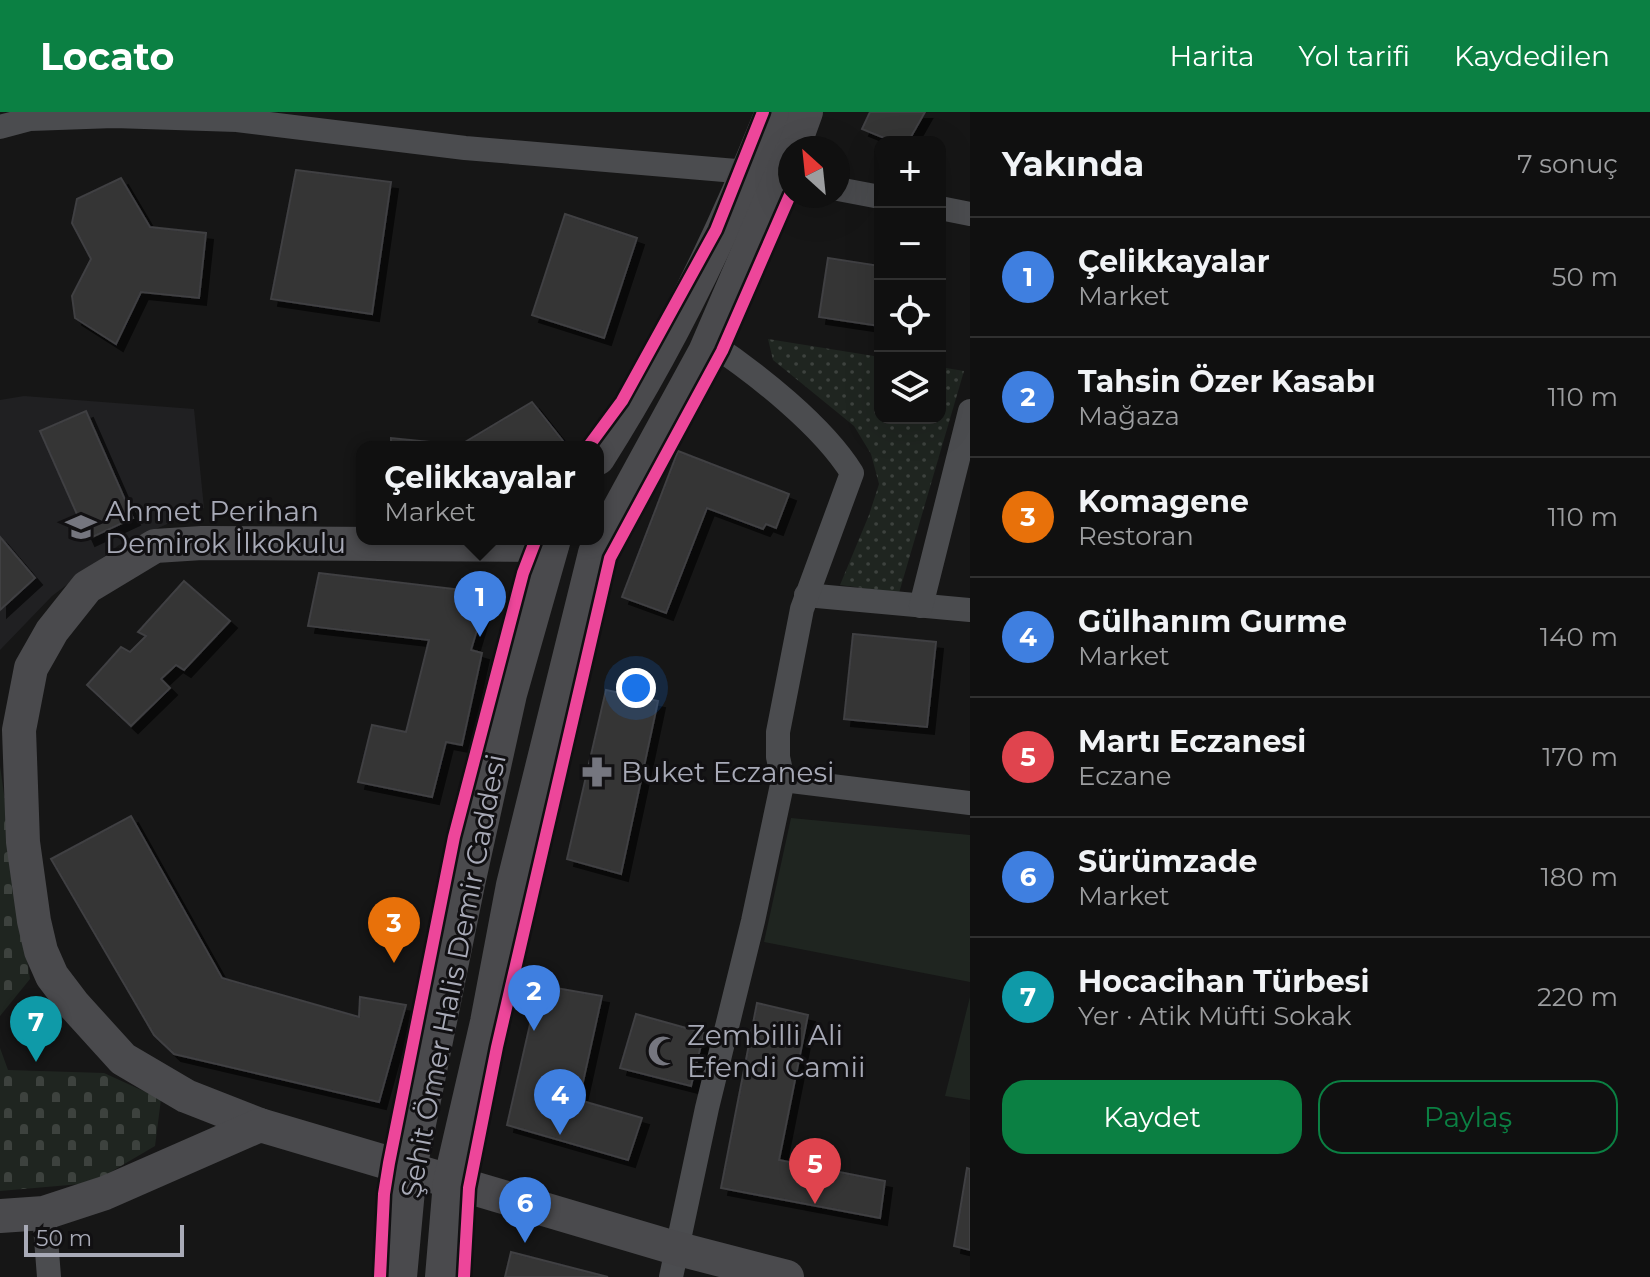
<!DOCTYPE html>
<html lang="tr">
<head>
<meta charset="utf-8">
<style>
  body { margin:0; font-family:Montserrat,sans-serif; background:#191919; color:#f1f3f6 }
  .controls { position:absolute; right:24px; top:24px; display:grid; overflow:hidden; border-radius:16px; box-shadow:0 8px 32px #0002 }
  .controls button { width:72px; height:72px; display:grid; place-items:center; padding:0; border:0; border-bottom:2px solid #303030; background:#101010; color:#f1f3f6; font:40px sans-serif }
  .compass { position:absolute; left:778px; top:24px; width:72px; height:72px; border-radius:50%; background:#101010; box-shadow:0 8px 32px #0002; rotate:333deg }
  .scale { position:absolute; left:24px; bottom:20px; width:160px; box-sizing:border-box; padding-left:8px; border:4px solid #a8aab7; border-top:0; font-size:22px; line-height:28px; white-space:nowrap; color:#a8aab7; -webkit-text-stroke:6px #111012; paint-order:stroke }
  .you { position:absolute; left:636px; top:576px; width:28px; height:28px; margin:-20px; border:6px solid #fff; border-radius:50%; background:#1a73e8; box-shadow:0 0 0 12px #1a73e833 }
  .badge { display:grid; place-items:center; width:52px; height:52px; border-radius:50%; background:#0b8043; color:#fff; font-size:26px; font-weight:700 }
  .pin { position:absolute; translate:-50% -66px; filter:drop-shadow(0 2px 4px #0008) }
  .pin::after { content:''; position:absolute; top:42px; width:28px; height:24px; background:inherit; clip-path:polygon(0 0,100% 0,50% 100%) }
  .popup { position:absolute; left:356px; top:329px; width:248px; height:104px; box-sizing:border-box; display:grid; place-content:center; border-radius:16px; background:#101010; filter:drop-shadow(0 2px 6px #0005); font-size:26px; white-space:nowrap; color:#9c9d9f }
  .popup b { font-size:30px; color:#f1f3f6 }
  .popup::after { content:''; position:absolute; left:50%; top:100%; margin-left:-16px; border:16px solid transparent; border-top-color:#101010 }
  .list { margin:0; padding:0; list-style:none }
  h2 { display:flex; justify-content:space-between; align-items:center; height:104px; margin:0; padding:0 32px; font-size:34px }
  h2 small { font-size:26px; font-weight:400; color:#9c9d9f }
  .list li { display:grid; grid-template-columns:52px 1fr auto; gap:24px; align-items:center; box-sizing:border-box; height:120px; padding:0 32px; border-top:2px solid #303030 }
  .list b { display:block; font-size:30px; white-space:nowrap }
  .list p { margin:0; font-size:26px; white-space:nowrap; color:#9c9d9f }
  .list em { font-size:26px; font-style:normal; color:#9c9d9f }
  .actions { display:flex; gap:16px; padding:24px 32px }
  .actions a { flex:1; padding:18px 0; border:2px solid #0b8043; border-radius:24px; text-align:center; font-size:28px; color:#0b8043 }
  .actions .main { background:#0b8043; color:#fff }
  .icon { flex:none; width:44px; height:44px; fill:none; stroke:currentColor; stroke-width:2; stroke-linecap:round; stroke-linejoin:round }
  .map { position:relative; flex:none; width:970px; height:1165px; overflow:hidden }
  header { display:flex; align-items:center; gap:48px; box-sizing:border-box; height:112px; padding:0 40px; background:#0b8043; color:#fff }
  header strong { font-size:38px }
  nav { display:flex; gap:44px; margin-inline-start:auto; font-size:28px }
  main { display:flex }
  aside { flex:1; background:#101010 }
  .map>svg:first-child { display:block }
</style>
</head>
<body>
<header>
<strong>Locato</strong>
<nav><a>Harita</a><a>Yol tarifi</a><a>Kaydedilen</a></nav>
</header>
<main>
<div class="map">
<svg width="970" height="1165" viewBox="0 0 970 1165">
  <defs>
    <pattern id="cemetery-stones" width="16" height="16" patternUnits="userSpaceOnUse" patternTransform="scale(2)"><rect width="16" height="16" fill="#1f2520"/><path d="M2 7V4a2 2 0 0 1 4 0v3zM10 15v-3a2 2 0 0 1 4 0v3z" fill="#3d423e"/></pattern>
    <pattern id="park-dots" width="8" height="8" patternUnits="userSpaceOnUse" patternTransform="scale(2)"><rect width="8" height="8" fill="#1f2520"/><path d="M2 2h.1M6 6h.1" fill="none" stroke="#3d423e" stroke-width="1.8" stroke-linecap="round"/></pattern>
    <filter id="shadow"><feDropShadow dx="7" dy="7" stdDeviation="0" flood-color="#0009"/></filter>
  </defs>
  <rect width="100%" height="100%" fill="#161616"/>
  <!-- built -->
  <path fill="#202022" d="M24,284l170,13 10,99 -85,37 -67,51 -52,54v-250z"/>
  <!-- grass -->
  <g fill="#1f2520">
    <path d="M791,706l179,17v147l-206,-40z"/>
    <path d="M970,885v103l-25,-4z"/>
  </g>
  <!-- cemetery -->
  <g fill="url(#cemetery-stones)">
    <path d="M0,654l30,213 -30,37z"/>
    <path d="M0,936l8,22 96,3 57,26 -6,47 -63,37 -92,8z"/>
  </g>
  <!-- park -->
  <path fill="url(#park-dots)" d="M768,227l112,18v61h60v-51l24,4 -65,222 -59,-8 29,-70 10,-31 -8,-30 -17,-28 -81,-66z"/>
  <!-- building -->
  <g fill="#343435" stroke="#3f3f42" stroke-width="2" filter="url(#shadow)">
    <path d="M870,0h55l-17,30h-14l-32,-13z"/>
    <path d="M296,58l95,12 -19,132 -101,-15z"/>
    <path d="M121,66l29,49 56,6 -7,65 -58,-6 -25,52 -41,-26 -3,-22 19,-37 -19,-36 5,-24z"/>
    <path d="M565,102l72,24 -33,100 -72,-23z"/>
    <path d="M828,146l52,8v60l-61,-9z"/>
    <path d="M532,290l31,39 -10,6h-162v-9l69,7z"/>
    <path d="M86,299l47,107 -45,21 -48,-108z"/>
    <path d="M678,339l111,43 -13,34 -10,-4 -3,5 -56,-21 -41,105 -44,-16z"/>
    <path d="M0,425l35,41 -35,32z"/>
    <path d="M319,461l169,20 -17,57 11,3 -20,92 -16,-3 -14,55 -74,-15 14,-57 34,7 23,-92 -121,-14z"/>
    <path d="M184,469l46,40 -46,49 -8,-5 -15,14 9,9 -39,38 -44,-41 34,-38 9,5 16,-16 -8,-4z"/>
    <path d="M853,522l83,8 -9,85 -83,-8z"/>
    <path d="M606,578l52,11 -37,173 -54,-15z"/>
    <path d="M131,704l91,162 137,39 1,-20 46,8 -27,97 -205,-48 -20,-19 -103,-176z"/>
    <path d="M539,873l63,11 -23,104 63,18 -14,42 -121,-35z"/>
    <path d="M757,891l51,12 -29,145 106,21 -5,37 -159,-30z"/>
    <path d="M636,902l68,19 -13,53 -71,-18z"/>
    <path d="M967,1056l3,1v81l-16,-4z"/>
    <path d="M511,1140l97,25h-103z"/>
  </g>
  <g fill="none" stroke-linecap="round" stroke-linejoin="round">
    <!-- street -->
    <g stroke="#4b4c4f" stroke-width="24">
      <path d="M0,15l30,-8 84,-3 123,4 228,28 283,24"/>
      <path d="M838,77l42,8"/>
      <path d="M940,96l30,6"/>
      <path d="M806,483l164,15"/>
      <path d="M921,494l49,-195"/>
      <path d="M783,668l187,23"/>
      <path d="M44,1101l5,64"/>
      <path d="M671,1165l36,-169 46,-187 30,-141 -5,-23v-25l24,-123 50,-136c-29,-47 -96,-100 -143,-131"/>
    </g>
    <!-- secondary -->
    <g stroke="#4a4a4d" stroke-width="34">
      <path d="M793,36l13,-36"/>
      <path d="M598,346c70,-110 126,-225 174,-346"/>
      <path d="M260,1013l-74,-29 -63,-37 -49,-54 -22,-29 -11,-25 -7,-30 -11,-79 -4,-112 12,-62 21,-37 35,-44 68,-41 47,-3 350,2"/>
      <path d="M0,1104l44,-3 61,-20 155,-68 415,123 112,29"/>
      <path d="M400,1165l10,-109 58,-284 42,-190 44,-155"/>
      <path d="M442,1165l8,-95 37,-160 26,-137 82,-332 110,-201 85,-197"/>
    </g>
    <!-- cycleway casing -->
    <g stroke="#111012" stroke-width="17">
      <g id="cycleway">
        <path d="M588,335l34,-46 94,-171 47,-118"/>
        <path d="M380,1165l4,-83 5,-31 65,-326 69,-264 13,-34"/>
        <path d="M464,1165l5,-89 28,-141 113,-489 112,-207 68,-156"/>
      </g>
    </g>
    <!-- cycleway -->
    <use href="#cycleway" stroke="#ed469a" stroke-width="12"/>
  </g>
  <!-- icons -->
  <defs>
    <g id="school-bare" transform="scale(2.4)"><path d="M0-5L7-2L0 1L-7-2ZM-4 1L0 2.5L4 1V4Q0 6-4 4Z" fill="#75767f" stroke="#111012" stroke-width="2.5" paint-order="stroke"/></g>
    <g id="pharmacy-bare" transform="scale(2.4)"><path d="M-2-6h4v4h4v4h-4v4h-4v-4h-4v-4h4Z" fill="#75767f" stroke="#111012" stroke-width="2.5" paint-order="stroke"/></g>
    <g id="mosque-bare" transform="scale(2.4)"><path d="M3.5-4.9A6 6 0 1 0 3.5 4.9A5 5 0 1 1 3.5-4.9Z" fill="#75767f" stroke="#111012" stroke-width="2.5" paint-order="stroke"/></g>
  </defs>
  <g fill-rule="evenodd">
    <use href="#school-bare" x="81" y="415"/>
    <use href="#pharmacy-bare" x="597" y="660"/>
    <use href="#mosque-bare" x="663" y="939"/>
  </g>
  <g text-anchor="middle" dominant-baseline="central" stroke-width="6" stroke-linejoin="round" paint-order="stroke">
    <!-- poi labels -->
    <g font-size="28" fill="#a8aab7" stroke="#111012" text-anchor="start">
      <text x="105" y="399">Ahmet Perihan<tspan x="105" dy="32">Demirok İlkokulu</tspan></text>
      <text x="621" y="660">Buket Eczanesi</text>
      <text x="687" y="923">Zembilli Ali<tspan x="687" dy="32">Efendi Camii</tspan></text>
    </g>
    <!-- street labels -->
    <g font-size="28" fill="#a8aab7" stroke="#111012">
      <text transform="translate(453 864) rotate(-79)">Şehit Ömer Halis Demir Caddesi</text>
    </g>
  </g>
</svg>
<div class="controls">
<button>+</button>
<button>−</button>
<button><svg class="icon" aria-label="locate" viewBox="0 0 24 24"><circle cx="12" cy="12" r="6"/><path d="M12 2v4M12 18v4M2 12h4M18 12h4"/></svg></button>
<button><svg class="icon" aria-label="layers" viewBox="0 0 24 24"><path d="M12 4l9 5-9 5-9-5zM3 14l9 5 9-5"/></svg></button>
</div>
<svg class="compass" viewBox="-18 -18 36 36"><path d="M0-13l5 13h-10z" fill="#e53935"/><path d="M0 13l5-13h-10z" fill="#9c9d9f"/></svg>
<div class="scale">50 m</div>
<div class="you"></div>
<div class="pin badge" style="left:480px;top:525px;background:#3f7fe0">1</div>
<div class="popup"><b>Çelikkayalar</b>Market</div>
<div class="pin badge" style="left:534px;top:919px;background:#3f7fe0">2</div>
<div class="pin badge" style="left:394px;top:851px;background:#e8710a">3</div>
<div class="pin badge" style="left:560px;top:1023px;background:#3f7fe0">4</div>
<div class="pin badge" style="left:815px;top:1092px;background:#e0444e">5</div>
<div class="pin badge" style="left:525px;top:1131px;background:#3f7fe0">6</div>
<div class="pin badge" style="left:36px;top:950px;background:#0f9aa8">7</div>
</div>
<aside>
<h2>Yakında<small>7 sonuç</small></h2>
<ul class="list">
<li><span class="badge" style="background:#3f7fe0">1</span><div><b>Çelikkayalar</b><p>Market</p></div><em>50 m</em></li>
<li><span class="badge" style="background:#3f7fe0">2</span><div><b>Tahsin Özer Kasabı</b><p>Mağaza</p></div><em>110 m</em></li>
<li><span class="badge" style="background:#e8710a">3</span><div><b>Komagene</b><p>Restoran</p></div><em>110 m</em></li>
<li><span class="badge" style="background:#3f7fe0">4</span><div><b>Gülhanım Gurme</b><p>Market</p></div><em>140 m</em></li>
<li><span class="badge" style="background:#e0444e">5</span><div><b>Martı Eczanesi</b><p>Eczane</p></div><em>170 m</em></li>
<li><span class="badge" style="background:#3f7fe0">6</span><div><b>Sürümzade</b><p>Market</p></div><em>180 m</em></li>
<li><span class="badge" style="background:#0f9aa8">7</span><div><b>Hocacihan Türbesi</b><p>Yer · Atik Müfti Sokak</p></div><em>220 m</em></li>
</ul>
<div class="actions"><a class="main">Kaydet</a><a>Paylaş</a></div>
</aside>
</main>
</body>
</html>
